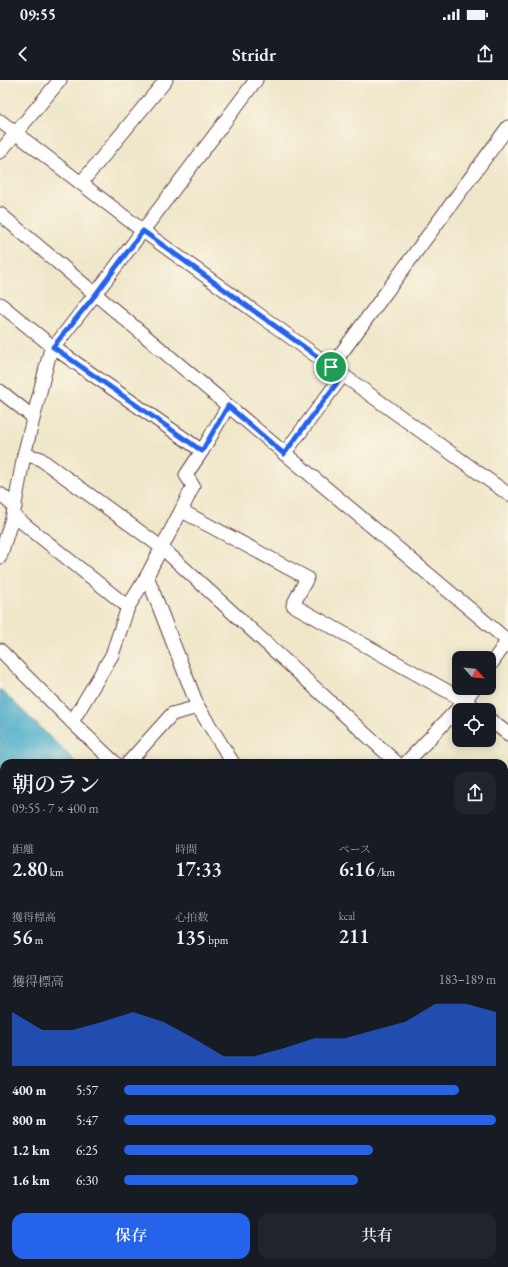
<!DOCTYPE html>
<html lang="ja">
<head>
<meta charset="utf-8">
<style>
  body { margin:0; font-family:"EB Garamond","Noto Serif JP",serif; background:#20242c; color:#f1f3f6; height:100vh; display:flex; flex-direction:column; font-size:15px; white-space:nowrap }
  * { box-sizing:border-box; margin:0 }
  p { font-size:13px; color:#9ea1a6 }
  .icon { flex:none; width:22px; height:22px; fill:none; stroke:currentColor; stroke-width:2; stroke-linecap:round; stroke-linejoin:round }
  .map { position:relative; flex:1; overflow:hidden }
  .drawer { position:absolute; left:0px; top:679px; width:508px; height:508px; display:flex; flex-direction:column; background:#171b24; border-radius:12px 12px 0 0; box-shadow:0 2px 10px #0003 }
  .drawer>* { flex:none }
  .needle { width:26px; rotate:117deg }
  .tools { position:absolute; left:452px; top:571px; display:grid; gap:8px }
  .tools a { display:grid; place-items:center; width:44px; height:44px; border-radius:8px; background:#171b24; box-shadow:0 2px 10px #0003; font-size:20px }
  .pin { position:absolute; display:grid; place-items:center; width:34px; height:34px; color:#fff; margin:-17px; border:2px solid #fff; border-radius:50%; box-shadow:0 1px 4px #0007 }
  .round { display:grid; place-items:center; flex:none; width:42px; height:42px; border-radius:12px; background:#20242c }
  .overview { display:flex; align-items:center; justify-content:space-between; height:68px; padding:0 12px }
  h1 { font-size:22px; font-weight:600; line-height:30px }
  .figures { display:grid; grid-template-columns:repeat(3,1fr); gap:6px; height:68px; padding:4px 12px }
  .figures div { display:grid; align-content:center }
  .figures b { font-size:20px; font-weight:600 }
  .figures small { font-size:11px; font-weight:400 }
  .figures p { font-size:11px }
  .chart { height:112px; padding:8px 12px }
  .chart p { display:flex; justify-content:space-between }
  .chart svg { width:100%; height:72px; margin-top:4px; fill:#2563eb; opacity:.7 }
  .button { display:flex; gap:8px; margin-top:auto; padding:8px 12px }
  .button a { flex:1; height:46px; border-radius:12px; background:#2563eb; color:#fff; font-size:16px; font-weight:600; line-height:46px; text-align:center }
  .button a+a { background:#20242c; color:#f1f3f6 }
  ul { padding:0 12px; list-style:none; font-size:13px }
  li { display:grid; grid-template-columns:64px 48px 1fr; align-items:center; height:30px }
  li i { height:10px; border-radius:5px; background:#2563eb }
  .status { display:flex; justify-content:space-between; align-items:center; height:28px; padding:0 20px; background:#171b24; direction:ltr }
  .status svg { height:11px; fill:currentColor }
  header { display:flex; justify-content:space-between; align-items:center; height:52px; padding:0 12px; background:#171b24; font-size:18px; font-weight:600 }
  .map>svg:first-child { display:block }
  .water { fill:#4cadcb; stroke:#4b667b }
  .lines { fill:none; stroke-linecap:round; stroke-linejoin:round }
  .minor-casing { stroke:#633d43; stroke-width:15 }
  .major-casing { stroke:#633d43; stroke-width:18 }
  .highway-casing { stroke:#633d43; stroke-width:21 }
  .path { stroke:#633d43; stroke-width:2.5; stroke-dasharray:1 3; stroke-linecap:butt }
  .minor { stroke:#fff; stroke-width:13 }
  .major { stroke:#e9c769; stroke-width:16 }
  .highway { stroke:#e9c769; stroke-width:19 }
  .route-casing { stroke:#fff; stroke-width:8 }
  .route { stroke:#2563eb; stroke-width:5 }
</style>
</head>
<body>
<div class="status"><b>09:55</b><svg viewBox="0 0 49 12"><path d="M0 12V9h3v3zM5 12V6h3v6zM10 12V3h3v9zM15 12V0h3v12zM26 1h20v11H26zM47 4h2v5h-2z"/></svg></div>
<header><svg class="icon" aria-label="back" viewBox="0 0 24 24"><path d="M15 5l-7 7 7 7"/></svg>Stridr<svg class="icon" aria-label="share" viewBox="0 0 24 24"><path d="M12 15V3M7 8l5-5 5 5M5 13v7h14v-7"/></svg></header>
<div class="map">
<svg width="508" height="1187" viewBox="0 0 508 1187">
  <rect width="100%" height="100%" fill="#fcf5e5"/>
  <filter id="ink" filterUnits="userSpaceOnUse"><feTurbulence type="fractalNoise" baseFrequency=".025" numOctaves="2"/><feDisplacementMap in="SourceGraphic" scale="8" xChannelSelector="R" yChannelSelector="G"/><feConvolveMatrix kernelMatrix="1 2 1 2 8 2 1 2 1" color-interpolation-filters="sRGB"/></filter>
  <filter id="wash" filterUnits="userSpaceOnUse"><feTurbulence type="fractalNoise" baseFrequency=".012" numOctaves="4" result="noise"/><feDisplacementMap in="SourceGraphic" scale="16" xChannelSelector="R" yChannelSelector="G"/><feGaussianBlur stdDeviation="0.9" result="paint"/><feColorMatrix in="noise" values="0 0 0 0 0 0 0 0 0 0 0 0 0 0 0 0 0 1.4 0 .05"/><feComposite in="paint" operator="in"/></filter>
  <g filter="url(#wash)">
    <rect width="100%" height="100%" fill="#eee7c9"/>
    <!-- water -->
    <g class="water">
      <polygon points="0,609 77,683 4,683 4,763 0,760"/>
      <polygon points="504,1022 508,1025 508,1075 504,1072"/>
    </g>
  </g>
  <g filter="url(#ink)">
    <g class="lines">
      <!-- minor casing -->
      <g class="minor-casing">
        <g id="minor">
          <polyline points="0,41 143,151 508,414"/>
          <polyline points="0,72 60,0"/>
          <polyline points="81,103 166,0"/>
          <polyline points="0,134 508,561"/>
          <polyline points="0,224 53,267 202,371"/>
          <polyline points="331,287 508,47"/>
          <polyline points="0,311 33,337"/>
          <path d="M 228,326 L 202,371 L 186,395 L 193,406 C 179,437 162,466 147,496 L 198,627 L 233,683"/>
          <polyline points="284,374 343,295"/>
          <polyline points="24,375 39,378 161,467 397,683"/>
          <polyline points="0,414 15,427"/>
          <polyline points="182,431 307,498 293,525 465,621 477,630"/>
          <polyline points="13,435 128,527"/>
          <polyline points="0,477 13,435 24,375 50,272 96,213 256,0"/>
          <polyline points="0,570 72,642 115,683"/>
          <polyline points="489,587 508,560"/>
          <polyline points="489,639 508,654"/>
          <polyline points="72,642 112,575 128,527 147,496"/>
          <polyline points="128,683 172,634 198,627"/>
          <polyline points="406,683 465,621 474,608"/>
          <polyline points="0,795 4,798"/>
          <polyline points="0,831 4,834"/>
          <polyline points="0,900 4,897"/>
          <polyline points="504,964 508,967"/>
          <polyline points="0,966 4,969"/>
          <polyline points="0,992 4,988"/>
          <polyline points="0,1040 4,1044"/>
          <polyline points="0,1151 4,1149"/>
        </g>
      </g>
      <!-- major casing -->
      <g class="major-casing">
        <polyline id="major" points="504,1080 508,1082"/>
      </g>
      <!-- highway casing -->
      <g class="highway-casing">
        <g id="highway">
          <polyline points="504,794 508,789"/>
          <polyline points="150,1187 154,1183"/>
        </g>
      </g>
      <!-- path -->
      <polyline class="path" points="393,1183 397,1187"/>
      <!-- minor -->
      <use href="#minor" class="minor"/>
      <!-- major -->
      <use href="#major" class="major"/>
      <!-- highway -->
      <use href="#highway" class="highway"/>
    </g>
  </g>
  <g class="lines" filter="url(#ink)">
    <!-- route casing -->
    <g class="route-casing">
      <polygon id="route" points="143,151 343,295 284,374 228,326 202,371 53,267 96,214"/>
    </g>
    <!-- route -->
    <use href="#route" class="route"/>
  </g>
</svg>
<div class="tools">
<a><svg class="needle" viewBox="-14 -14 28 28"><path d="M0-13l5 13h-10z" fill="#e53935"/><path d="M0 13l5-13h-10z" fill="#9ea1a6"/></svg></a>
<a><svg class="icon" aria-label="locate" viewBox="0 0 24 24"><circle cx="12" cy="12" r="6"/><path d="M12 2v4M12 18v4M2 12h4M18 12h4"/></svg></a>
</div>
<div class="pin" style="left:331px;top:287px;background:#1e9e55"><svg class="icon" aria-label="arrive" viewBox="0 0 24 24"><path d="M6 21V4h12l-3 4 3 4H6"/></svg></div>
<section class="drawer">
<div class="overview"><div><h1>朝のラン</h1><p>09:55 · 7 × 400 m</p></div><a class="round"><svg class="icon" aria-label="share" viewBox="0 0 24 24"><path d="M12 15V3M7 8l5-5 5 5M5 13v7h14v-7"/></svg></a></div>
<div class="figures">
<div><p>距離</p><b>2.80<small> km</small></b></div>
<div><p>時間</p><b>17:33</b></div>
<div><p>ペース</p><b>6:16<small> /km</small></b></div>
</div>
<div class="figures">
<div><p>獲得標高</p><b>56<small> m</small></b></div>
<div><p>心拍数</p><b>135<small> bpm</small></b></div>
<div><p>kcal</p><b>211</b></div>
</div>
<div class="chart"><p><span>獲得標高</span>183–189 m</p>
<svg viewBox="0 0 160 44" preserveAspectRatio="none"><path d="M0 44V11L10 22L20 22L30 17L40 11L50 17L60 27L70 38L80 38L90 33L100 27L110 27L120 22L130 17L140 6L150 6L160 11V44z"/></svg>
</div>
<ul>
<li><b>400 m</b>5:57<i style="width:90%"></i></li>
<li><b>800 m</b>5:47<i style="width:100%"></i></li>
<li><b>1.2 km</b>6:25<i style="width:67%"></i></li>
<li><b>1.6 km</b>6:30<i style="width:63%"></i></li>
</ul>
<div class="button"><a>保存</a><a>共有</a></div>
</section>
</div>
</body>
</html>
